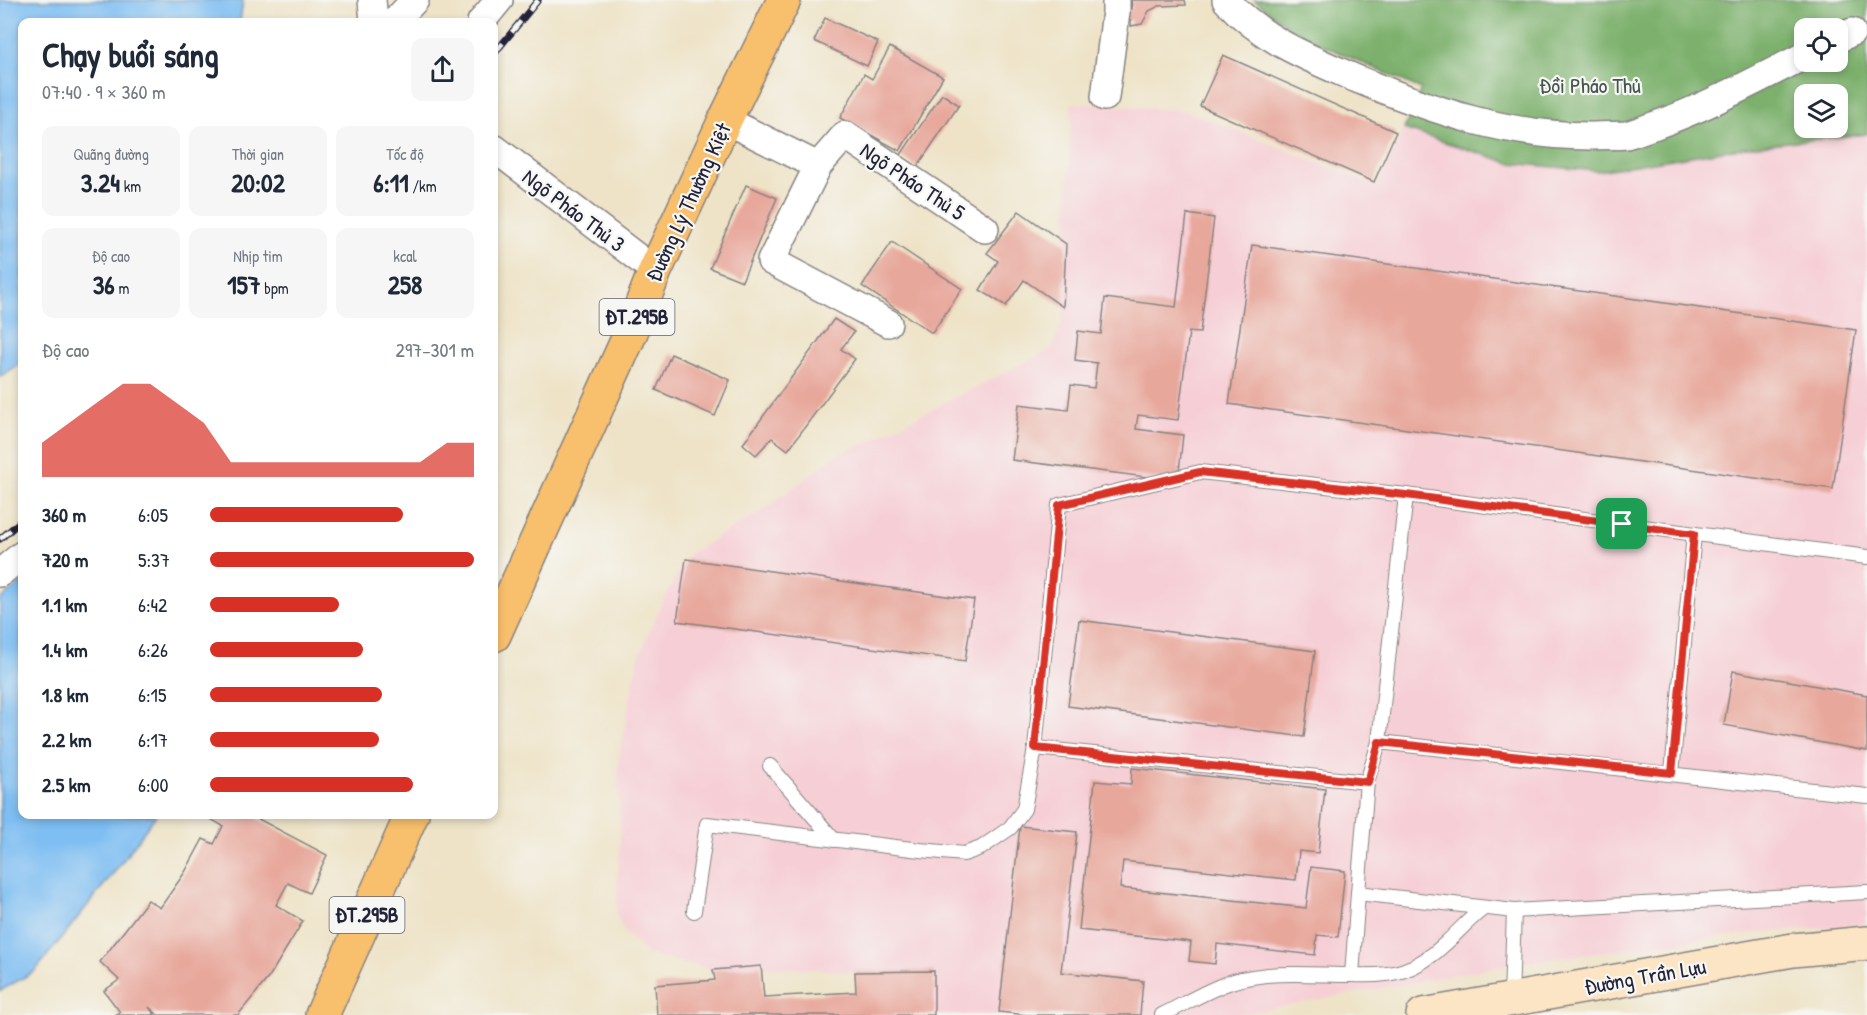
<!DOCTYPE html>
<html lang="vi">
<head>
<meta charset="utf-8">
<style>
  body { margin:0; font-family:"Patrick Hand",sans-serif; background:#f6f6f7; color:#1f2937; height:100vh; display:flex; flex-direction:column; font-size:22px; white-space:nowrap }
  * { box-sizing:border-box; margin:0 }
  p { font-size:20px; color:#747a83 }
  .icon { flex:none; width:33px; height:33px; fill:none; stroke:currentColor; stroke-width:2; stroke-linecap:round; stroke-linejoin:round }
  .map { position:relative; flex:1; overflow:hidden }
  .side { position:absolute; left:18px; top:18px; width:480px; height:801px; display:flex; flex-direction:column; background:#fff; border-radius:12px; box-shadow:0 3px 9px #0003 }
  .side>* { flex:none }
  .controls { position:absolute; left:1794px; top:18px; display:grid; gap:12px }
  .controls a { display:grid; place-items:center; width:54px; height:54px; border-radius:12px; background:#fff; box-shadow:0 3px 9px #0003; font-size:30px }
  .pin { position:absolute; display:grid; place-items:center; width:51px; height:51px; color:#fff; margin:-26px; border-radius:12px; box-shadow:0 3px 9px #0006 }
  .round { display:grid; place-items:center; flex:none; width:63px; height:63px; border-radius:12px; background:#f6f6f7 }
  .summary { display:flex; align-items:center; justify-content:space-between; height:102px; padding:0 24px }
  h1 { font-size:33px; font-weight:700; line-height:45px }
  .figures { display:grid; grid-template-columns:repeat(3,1fr); gap:9px; height:102px; padding:6px 24px }
  .figures div { display:grid; align-content:center; border-radius:12px; background:#f6f6f7; text-align:center }
  .figures b { font-size:26px; font-weight:700 }
  .figures small { font-size:16px; font-weight:400 }
  .figures p { font-size:16px }
  .chart { height:168px; padding:12px 24px }
  .chart p { display:flex; justify-content:space-between }
  .chart svg { width:100%; height:108px; margin-top:6px; fill:#d93025; opacity:.7 }
  ul { padding:0 24px; list-style:none; font-size:20px }
  li { display:grid; grid-template-columns:96px 72px 1fr; align-items:center; height:45px }
  li i { height:15px; border-radius:8px; background:#d93025 }
  .map>svg:first-child { display:block }
  .built { fill:#f6cfd6 }
  .forest { fill:#7cb06c; stroke:#4f6954; stroke-width:1.5; fill-rule:evenodd }
  .water { fill:#7ebef2; stroke:#507096; stroke-width:1.5 }
  .building { fill:#e8a79b }
  .lines { fill:none; stroke-linecap:round; stroke-linejoin:round }
  .lane-casing { stroke:#888281; stroke-width:16 }
  .street-casing { stroke:#888281; stroke-width:30 }
  .secondary-casing { stroke:#888281; stroke-width:36 }
  .primary-casing { stroke:#888281; stroke-width:36 }
  .lane { stroke:#fff; stroke-width:14 }
  .street { stroke:#fff; stroke-width:27 }
  .secondary { stroke:#fce5c4; stroke-width:33 }
  .primary { stroke:#f8bf6c; stroke-width:33 }
  .rail-casing { stroke:#22223b; stroke-width:7 }
  .rail { stroke:#f6f6f2; stroke-width:4.5; stroke-dasharray:14; stroke-linecap:butt }
  .route-casing { stroke:#fff; stroke-width:12 }
  .route { stroke:#d93025; stroke-width:8 }
  .labels { text-anchor:middle; stroke-width:4.5; stroke-linejoin:round; paint-order:stroke }
  .shield { fill:#f6f6f2; stroke:#626272; stroke-width:1.5 }
  .shield-label { font-size:21px; font-weight:bold; fill:#22223b }
  .park-label { font-size:22px; fill:#46554f; stroke:#f6f6f2 }
  .street-label { font-size:22px; fill:#22223b; stroke:#f6f6f2 }
</style>
</head>
<body>
<div class="map">
<svg width="1867" height="1015" viewBox="0 0 1867 1015">
  <rect width="100%" height="100%" fill="#f6f6f2"/>
  <filter id="ink" filterUnits="userSpaceOnUse"><feTurbulence type="fractalNoise" baseFrequency=".0167" numOctaves="2"/><feDisplacementMap in="SourceGraphic" scale="12" xChannelSelector="R" yChannelSelector="G"/><feConvolveMatrix kernelMatrix="1 2 1 2 8 2 1 2 1" color-interpolation-filters="sRGB"/></filter>
  <filter id="wash" filterUnits="userSpaceOnUse"><feTurbulence type="fractalNoise" baseFrequency=".008" numOctaves="4" result="noise"/><feDisplacementMap in="SourceGraphic" scale="24" xChannelSelector="R" yChannelSelector="G"/><feGaussianBlur stdDeviation="1.35" result="paint"/><feColorMatrix in="noise" values="0 0 0 0 0 0 0 0 0 0 0 0 0 0 0 0 0 1.4 0 .05"/><feComposite in="paint" operator="in"/></filter>
  <g filter="url(#wash)">
    <rect width="100%" height="100%" fill="#eee3c7"/>
    <!-- built -->
    <polygon class="built" points="1072,103 1184,110 1377,186 1404,129 1510,163 1759,145 1867,134 1867,924 1723,936 1512,964 1237,1015 934,1015 933,971 855,972 761,966 713,970 647,954 624,931 616,914 620,838 618,761 638,658 662,602 689,554 762,511 837,455 867,442 1052,349 1063,318"/>
    <!-- forest -->
    <path class="forest" d="M 1254,0 L 1867,0 L 1867,134 L 1759,145 L 1598,171 L 1510,163 L 1404,129 L 1421,89 L 1298,34 ZM 1804,28 L 1838,28 L 1838,62 L 1804,62 ZM 1804,94 L 1838,94 L 1838,128 L 1804,128 Z"/>
    <!-- water -->
    <g class="water">
      <polygon points="0,0 243,0 240,22 22,22 22,362 0,377"/>
      <polygon points="22,582 22,814 156,815 116,870 35,971 0,991 0,600"/>
    </g>
    <g id="blocks">
      <!-- building -->
      <g class="building">
        <polygon points="1131,0 1185,0 1186,5 1159,6 1149,11 1142,24 1131,26 1131,20 1123,20 1122,9 1132,9"/>
        <polygon points="825,18 878,42 867,66 814,41"/>
        <polygon points="890,47 943,77 900,151 840,118 864,74 872,79"/>
        <polygon points="1223,55 1396,132 1374,182 1200,106"/>
        <polygon points="942,94 959,105 917,167 900,156"/>
        <polygon points="746,185 777,198 742,281 710,268"/>
        <polygon points="1019,211 1066,244 1063,307 1024,280 1006,306 980,290 998,261 987,253"/>
        <polygon points="1187,214 1214,218 1200,333 1189,332 1178,420 1138,415 1136,429 1183,435 1178,481 1012,460 1019,404 1068,410 1071,385 1094,388 1097,363 1075,360 1078,331 1101,334 1105,298 1176,307"/>
        <polygon points="892,242 962,289 932,333 862,286"/>
        <polygon points="1252,245 1856,330 1833,489 1229,404"/>
        <polygon points="834,319 854,332 841,349 855,359 788,450 772,438 756,455 743,444"/>
        <polygon points="671,354 730,380 715,416 656,390"/>
        <polygon points="686,559 974,600 965,661 677,621"/>
        <polygon points="1079,620 1315,651 1304,737 1068,706"/>
        <polygon points="1733,671 1867,695 1867,751 1724,725"/>
        <polygon points="1132,768 1325,789 1318,853 1299,851 1296,880 1123,861 1120,888 1306,908 1311,867 1345,871 1338,937 1317,935 1315,955 1217,944 1215,964 1189,961 1191,942 1079,930 1095,781 1131,784"/>
        <polygon points="202,814 249,814 327,855 309,893 288,883 276,905 303,921 269,977 238,1015 158,1015 149,1007 155,1015 115,1015 120,1012 104,991 119,980 100,962 148,900 160,908 185,872 203,839 214,844 223,826"/>
        <polygon points="1020,826 1077,832 1061,972 1143,981 1140,1015 1027,1015 999,1012"/>
        <polygon points="761,966 764,997 856,992 855,972 934,971 934,1015 657,1015 655,985 715,980 713,970"/>
      </g>
    </g>
  </g>
  <g filter="url(#ink)">
    <use href="#blocks" fill-opacity="0" stroke="#888281" stroke-width="1.5"/>
    <g class="lines">
      <!-- lane casing -->
      <g class="lane-casing">
        <g id="lane">
          <polyline points="1379,742 1406,495"/>
          <polyline points="1035,748 1367,782 1379,742 1867,796"/>
          <polyline points="770,766 834,840"/>
          <polyline points="1672,773 1694,534"/>
          <polyline points="1367,782 1358,893 1514,911 1867,892"/>
          <polyline points="694,911 707,824 920,850 964,854 981,848 1010,828 1024,809 1035,748 1059,505 1200,472 1406,495 1867,557"/>
          <path d="M 1352,975 C 1392,977 1416,972 1446,943 C 1459,931 1470,918 1484,908"/>
          <polyline points="1511,999 1514,911"/>
          <path d="M 1162,1015 C 1187,1003 1208,989 1234,981 C 1271,970 1314,975 1352,975 L 1358,893"/>
        </g>
      </g>
      <!-- street casing -->
      <g class="street-casing">
        <g id="street">
          <polyline points="372,0 374,22"/>
          <path d="M 1226,0 C 1262,40 1309,58 1357,79 C 1434,111 1510,137 1594,136 C 1604,135 1616,136 1626,135 C 1636,133 1646,128 1656,125 C 1707,107 1756,80 1804,56"/>
          <polyline points="394,22 415,0"/>
          <polyline points="481,22 499,0"/>
          <polyline points="1838,39 1852,32"/>
          <polyline points="1105,97 1116,12 1116,0"/>
          <polyline points="725,120 818,166 845,135 985,229"/>
          <polyline points="494,148 655,271"/>
          <polyline points="818,166 771,261 888,323"/>
          <polyline points="0,573 22,555"/>
        </g>
      </g>
      <!-- secondary casing -->
      <g class="secondary-casing">
        <polyline id="secondary" points="1423,1015 1793,950 1867,943"/>
      </g>
      <!-- primary casing -->
      <g class="primary-casing">
        <g id="primary">
          <polyline points="494,635 631,332 655,271 725,120 784,0"/>
          <polyline points="322,1015 412,814"/>
        </g>
      </g>
      <!-- lane -->
      <use href="#lane" class="lane"/>
      <!-- street -->
      <use href="#street" class="street"/>
      <!-- secondary -->
      <use href="#secondary" class="secondary"/>
      <!-- primary -->
      <use href="#primary" class="primary"/>
      <!-- rail casing -->
      <g class="rail-casing">
        <g id="rail">
          <polyline points="494,54 538,0"/>
          <polyline points="0,539 22,520"/>
        </g>
      </g>
      <!-- rail -->
      <use href="#rail" class="rail"/>
    </g>
  </g>
  <g class="lines" filter="url(#ink)">
    <!-- route casing -->
    <g class="route-casing">
      <polygon id="route" points="1200,472 1406,495 1694,534 1672,773 1379,742 1368,782 1035,748 1059,505"/>
    </g>
    <!-- route -->
    <use href="#route" class="route"/>
  </g>
  <g class="labels">
    <!-- shield labels -->
    <g class="shield">
      <rect x="599.5" y="299" width="75" height="36" rx="4.5"/>
      <rect x="329.5" y="897" width="75" height="36" rx="4.5"/>
    </g>
    <g class="shield-label">
      <text x="637" y="324">ĐT.295B</text>
      <text x="367" y="922">ĐT.295B</text>
    </g>
    <!-- park labels -->
    <g class="park-label">
      <text x="1590" y="93">Đồi Pháo Thủ</text>
    </g>
    <!-- street labels -->
    <g class="street-label">
      <text transform="translate(913 181) rotate(34)" y="8">Ngõ Pháo Thủ 5</text>
      <text transform="translate(688 202) rotate(-65)" y="8">Đường Lý Thường Kiệt</text>
      <text transform="translate(574 210) rotate(37)" y="8">Ngõ Pháo Thủ 3</text>
      <text transform="translate(1645 976) rotate(-10)" y="8">Đường Trần Lựu</text>
    </g>
  </g>
</svg>
<div class="controls">
<a><svg class="icon" aria-label="locate" viewBox="0 0 24 24"><circle cx="12" cy="12" r="6"/><path d="M12 2v4M12 18v4M2 12h4M18 12h4"/></svg></a>
<a><svg class="icon" aria-label="layers" viewBox="0 0 24 24"><path d="M12 4l9 5-9 5-9-5zM3 14l9 5 9-5"/></svg></a>
</div>
<div class="pin" style="left:1622px;top:524px;background:#1e9e55"><svg class="icon" aria-label="arrive" viewBox="0 0 24 24"><path d="M6 21V4h12l-3 4 3 4H6"/></svg></div>
<section class="side">
<div class="summary"><div><h1>Chạy buổi sáng</h1><p>07:40 · 9 × 360 m</p></div><a class="round"><svg class="icon" aria-label="share" viewBox="0 0 24 24"><path d="M12 15V3M7 8l5-5 5 5M5 13v7h14v-7"/></svg></a></div>
<div class="figures">
<div><p>Quãng đường</p><b>3.24<small> km</small></b></div>
<div><p>Thời gian</p><b>20:02</b></div>
<div><p>Tốc độ</p><b>6:11<small> /km</small></b></div>
</div>
<div class="figures">
<div><p>Độ cao</p><b>36<small> m</small></b></div>
<div><p>Nhịp tim</p><b>157<small> bpm</small></b></div>
<div><p>kcal</p><b>258</b></div>
</div>
<div class="chart"><p><span>Độ cao</span>297–301 m</p>
<svg viewBox="0 0 160 44" preserveAspectRatio="none"><path d="M0 44V30L10 22L20 14L30 6L40 6L50 14L60 22L70 38L80 38L90 38L100 38L110 38L120 38L130 38L140 38L150 30L160 30V44z"/></svg>
</div>
<ul>
<li><b>360 m</b>6:05<i style="width:73%"></i></li>
<li><b>720 m</b>5:37<i style="width:100%"></i></li>
<li><b>1.1 km</b>6:42<i style="width:49%"></i></li>
<li><b>1.4 km</b>6:26<i style="width:58%"></i></li>
<li><b>1.8 km</b>6:15<i style="width:65%"></i></li>
<li><b>2.2 km</b>6:17<i style="width:64%"></i></li>
<li><b>2.5 km</b>6:00<i style="width:77%"></i></li>
</ul>
</section>
</div>
</body>
</html>
